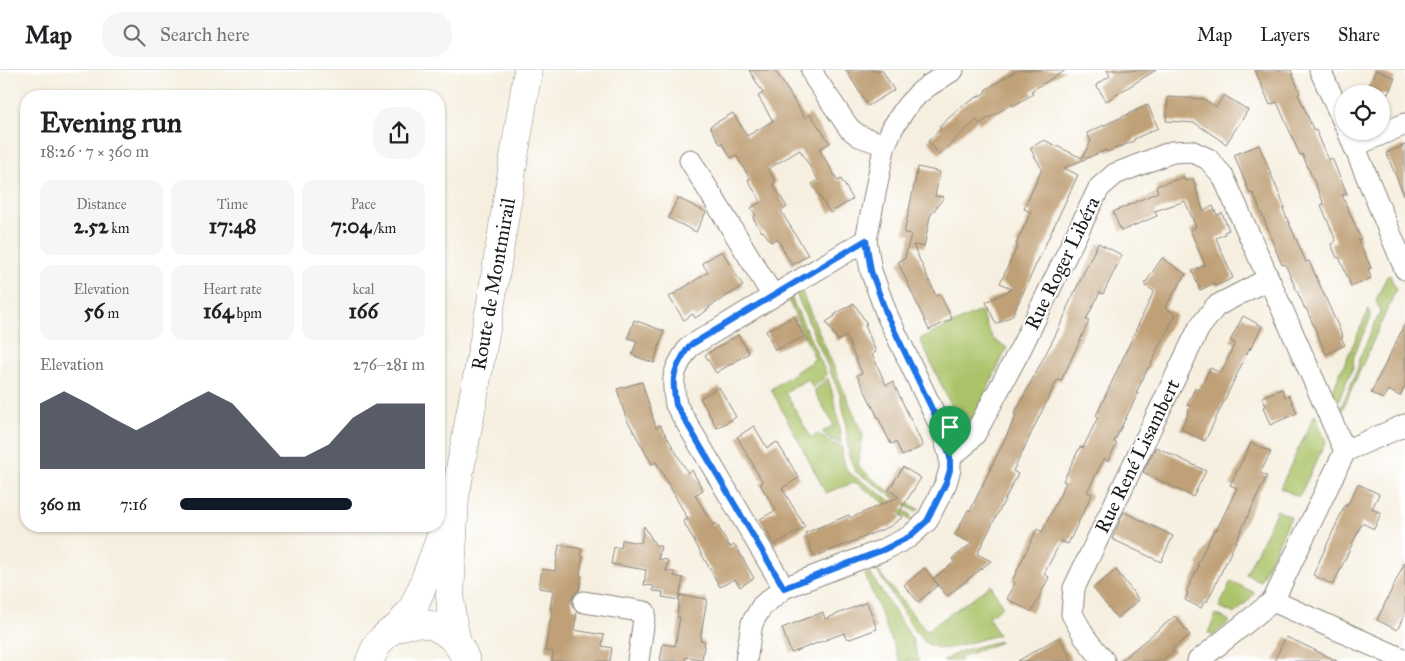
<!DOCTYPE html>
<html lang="en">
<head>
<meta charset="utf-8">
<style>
  body { margin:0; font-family:"IM FELL Great Primer",serif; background:#f6f6f6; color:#202124; height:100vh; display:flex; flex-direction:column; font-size:19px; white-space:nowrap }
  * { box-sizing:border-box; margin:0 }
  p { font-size:16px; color:#757577 }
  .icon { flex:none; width:28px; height:28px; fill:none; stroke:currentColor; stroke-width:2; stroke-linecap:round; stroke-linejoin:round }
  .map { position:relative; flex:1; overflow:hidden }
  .side { position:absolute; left:20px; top:20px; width:425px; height:442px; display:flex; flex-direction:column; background:#fff; border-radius:20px; box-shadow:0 1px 4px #0004 }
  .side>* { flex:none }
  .tools { position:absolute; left:1335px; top:15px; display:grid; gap:10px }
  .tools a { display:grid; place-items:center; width:55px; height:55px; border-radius:50%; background:#fff; box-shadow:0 1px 4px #0004; font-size:25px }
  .pin { position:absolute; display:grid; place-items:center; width:42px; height:42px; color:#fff; margin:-51px -21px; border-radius:50% 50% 50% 0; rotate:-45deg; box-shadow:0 0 5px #0007 }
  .pin .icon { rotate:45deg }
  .round { display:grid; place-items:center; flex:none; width:52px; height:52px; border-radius:20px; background:#f6f6f6 }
  .overview { display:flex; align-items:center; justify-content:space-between; height:85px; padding:0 20px }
  h1 { font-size:28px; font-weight:800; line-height:38px }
  .stats { display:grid; grid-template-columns:repeat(3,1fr); gap:8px; height:85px; padding:5px 20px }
  .stats div { display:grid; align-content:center; border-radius:12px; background:#f6f6f6; text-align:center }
  .stats b { font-size:21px; font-weight:800 }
  .stats small { font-size:14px; font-weight:400 }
  .stats p { font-size:14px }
  .chart { height:140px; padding:10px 20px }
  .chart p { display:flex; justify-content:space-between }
  .chart svg { width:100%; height:90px; margin-top:5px; fill:#111827; opacity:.7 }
  ul { padding:0 20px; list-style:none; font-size:16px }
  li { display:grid; grid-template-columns:80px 60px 1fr; align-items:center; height:38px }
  li i { height:12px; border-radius:6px; background:#111827 }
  header { display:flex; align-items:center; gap:30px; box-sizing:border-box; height:70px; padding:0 25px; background:#fff; border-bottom:1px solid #e0e0e0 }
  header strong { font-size:24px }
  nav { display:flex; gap:28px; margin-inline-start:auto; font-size:18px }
  .search { width:350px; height:45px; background:#f6f6f6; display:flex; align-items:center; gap:12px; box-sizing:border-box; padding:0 18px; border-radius:20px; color:#757577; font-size:19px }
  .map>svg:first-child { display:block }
  .green { fill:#aac267; stroke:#636f42 }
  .building { fill:#bfa077 }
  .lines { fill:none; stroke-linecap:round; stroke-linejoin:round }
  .minor-casing { stroke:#89867e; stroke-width:23 }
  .major-casing { stroke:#89867e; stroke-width:29 }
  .minor { stroke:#fff; stroke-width:21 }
  .major { stroke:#fff; stroke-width:28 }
  .route-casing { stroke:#fff; stroke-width:10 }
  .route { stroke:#1a73e8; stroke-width:6 }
  .labels { text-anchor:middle; stroke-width:4; stroke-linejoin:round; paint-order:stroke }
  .street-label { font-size:20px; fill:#1c1c1c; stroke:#fff }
</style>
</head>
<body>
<header>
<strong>Map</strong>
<div class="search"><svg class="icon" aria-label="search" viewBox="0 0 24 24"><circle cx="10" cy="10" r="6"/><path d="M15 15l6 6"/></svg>Search here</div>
<nav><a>Map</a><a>Layers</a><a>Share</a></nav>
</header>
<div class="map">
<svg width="1405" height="591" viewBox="0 0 1405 591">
  <rect width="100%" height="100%" fill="#fff"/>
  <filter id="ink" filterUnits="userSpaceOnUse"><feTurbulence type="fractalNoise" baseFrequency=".02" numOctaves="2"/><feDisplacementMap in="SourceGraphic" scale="10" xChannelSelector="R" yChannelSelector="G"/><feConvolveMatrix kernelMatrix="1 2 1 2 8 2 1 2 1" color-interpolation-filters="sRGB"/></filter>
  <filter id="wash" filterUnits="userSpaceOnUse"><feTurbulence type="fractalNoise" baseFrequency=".0096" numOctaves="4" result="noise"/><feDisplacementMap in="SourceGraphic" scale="20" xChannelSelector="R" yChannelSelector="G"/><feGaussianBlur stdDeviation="1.12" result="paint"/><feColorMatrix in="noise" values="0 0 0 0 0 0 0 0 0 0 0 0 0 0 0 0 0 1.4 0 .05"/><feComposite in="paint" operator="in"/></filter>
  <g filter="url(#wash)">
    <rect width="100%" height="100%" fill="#f6efdf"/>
    <!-- green -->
    <g class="green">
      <polygon points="1390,205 1396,220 1340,345 1339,342 1358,298 1359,289 1380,242 1376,230 1387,206"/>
      <path d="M 800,218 L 863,365 L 858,395 C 875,413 895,425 916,438 L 920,439 L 914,441 L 855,401 L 849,386 L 845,347 L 840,324 L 795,221 Z"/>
      <path d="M 790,225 L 827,305 L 813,318 L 808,309 L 785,322 L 811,368 L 818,364 L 831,373 L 842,376 C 842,386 843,394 849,403 L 910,444 L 911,451 L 855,412 L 826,423 L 771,319 L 815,289 L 787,227 Z"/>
      <polygon points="1369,239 1371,247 1354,284 1353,297 1336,336 1331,324"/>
      <path d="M 980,241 L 993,269 L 1007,278 L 974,347 C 965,353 958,349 953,340 L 920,269 Z"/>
      <path d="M 828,308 C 835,331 839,350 841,373 L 831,370 L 822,362 L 834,355 L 814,321 Z"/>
      <polygon points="1315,344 1326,371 1299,427 1280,418"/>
      <polygon points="1277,440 1291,447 1260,511 1246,504"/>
      <polygon points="877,501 878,501 926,561 991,515 1003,537 988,546 998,565 954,577 942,579 927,574 916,563"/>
      <polygon points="870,503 912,569 919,591 900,591 865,505"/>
      <polygon points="1231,511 1255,523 1235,544 1219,537"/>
      <polygon points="1216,544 1230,551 1213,566 1208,563"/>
      <path d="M 1000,571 L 1001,572 L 961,587 L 960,591 L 943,591 C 959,579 981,576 1000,571 Z"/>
    </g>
    <g id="blocks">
      <!-- building -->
      <g class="building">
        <polygon points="749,0 775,0 805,48 810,44 830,73 819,79 838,111 841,109 853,129 830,143 812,114 818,110 800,80 768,99 776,112 773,114 787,137 781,141 808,185 792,195 777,169 771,172 763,161 762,162 753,148 756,145 751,138 761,132 748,110 750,109 736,85 731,88 722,73 720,74 710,56 733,43 747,66 773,51 758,26 763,23"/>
        <polygon points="846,0 882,0 894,20 868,36"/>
        <polygon points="1018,0 1066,0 1031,21 1033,24 1013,36 1012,34 979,54 977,50 939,84 928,71 941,59 939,57 962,36 986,22 985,20"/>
        <polygon points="1107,0 1156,0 1106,31 1096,15 1110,6"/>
        <polygon points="1255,0 1291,0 1300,23 1298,24 1314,61 1316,60 1329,90 1332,88 1347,124 1342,125 1361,169 1358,170 1371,198 1368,199 1371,208 1351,216 1339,187 1337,188 1331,174 1336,171 1321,135 1324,134 1302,84 1300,85 1277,32 1270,35"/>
        <polygon points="1376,0 1395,8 1388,24 1365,24"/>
        <polygon points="1224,25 1248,40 1226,74 1195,53 1166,51 1168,27 1204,29 1216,37"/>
        <polygon points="1148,35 1158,58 1134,69 1134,71 1107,82 1106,80 1064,98 1078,105 1012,246 996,254 986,232 1012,219 1000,213 1018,175 1016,174 1031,142 1024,139 1042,99 1030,78 1044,70 1082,88 1091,71 1087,63"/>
        <polygon points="1259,75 1285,138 1283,139 1306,192 1309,191 1343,267 1341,268 1345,275 1326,284 1306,238 1305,239 1285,194 1282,195 1270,166 1271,166 1253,123 1250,124 1234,85"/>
        <polygon points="1405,75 1405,127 1386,83"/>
        <polygon points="918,97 940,102 935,126 944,127 930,146 924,177 913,175 936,226 940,224 952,249 929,260 898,192 905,188 911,164 904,163"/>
        <polygon points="1184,107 1185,111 1193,109 1203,141 1213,136 1217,145 1222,143 1229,160 1224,162 1225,164 1216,168 1233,208 1216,216 1214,213 1200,220 1192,201 1205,195 1190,160 1196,157 1185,131 1155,141 1157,146 1121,161 1113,142 1158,122 1156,116"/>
        <polygon points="678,128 706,142 696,162 668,148"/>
        <polygon points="1098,173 1122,185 1103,224 1100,222 1086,250 1089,251 1061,311 1057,310 1013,401 1018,404 977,484 991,491 947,526 933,509 954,492 952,489 972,473 955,465 968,440 970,441 1016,346 1014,345 1032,310 1054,268 1067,241 1066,240"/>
        <polygon points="722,181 743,216 709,237 709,239 695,248 693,244 684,250 669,227 708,202 702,193"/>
        <polygon points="1162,188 1186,204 1165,237 1176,245 1156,281 1157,282 1149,298 1148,298 1136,323 1138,323 1114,372 1117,374 1112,383 1108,391 1104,389 1087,422 1092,424 1068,474 1061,471 1044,504 1049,507 1032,542 1007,529 1015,513 1012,511 1037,459 1042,462 1066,412 1063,411 1080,377 1083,378 1098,347 1096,346 1154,221 1144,215"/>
        <polygon points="854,233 867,254 865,255 876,282 872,284 886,315 893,312 923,376 902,386 896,372 891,374 857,305 862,303 846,266 838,271 826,252 835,246 834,245"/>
        <polygon points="794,246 804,267 775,280 766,261"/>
        <polygon points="1243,246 1262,256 1250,280 1250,277 1205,371 1181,359 1188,345 1187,344 1190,336 1187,335 1195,318 1198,320 1202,313 1203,313 1210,298 1221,303 1235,273 1230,271"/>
        <polygon points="634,250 664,261 654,293 632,285 637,271 628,268"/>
        <polygon points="1405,254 1405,316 1400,326 1388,320 1383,329 1371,323"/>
        <polygon points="738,265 749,283 716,303 705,285"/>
        <polygon points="642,312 656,358 660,355 688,403 692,400 703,420 695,425 713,455 716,453 730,477 735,475 754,508 740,517 735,509 720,517 683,451 688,449 656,392 652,394 626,348 617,319"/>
        <polygon points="719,317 736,347 717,358 700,328"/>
        <polygon points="1282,319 1285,327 1289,325 1297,343 1270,355 1263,337 1266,336 1262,327"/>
        <polygon points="754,356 767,378 777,372 799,408 782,418 805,457 774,475 760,449 776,440 760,414 763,412 753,396 754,396 737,367"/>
        <polygon points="1251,373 1271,382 1260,403 1267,406 1207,532 1205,531 1201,538 1185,530 1188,523 1186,522 1199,496 1197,495 1214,460 1216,461 1237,418 1230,415"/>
        <polygon points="1156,377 1206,401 1193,427 1143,402"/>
        <polygon points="903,397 921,408 898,444 903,447 889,457 814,487 805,463 849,445 850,448 899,427 889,420"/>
        <polygon points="1358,414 1379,424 1372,439 1381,443 1374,459 1362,453 1333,515 1313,505 1345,435 1347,436"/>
        <polygon points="1124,442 1173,466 1161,492 1112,469"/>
        <polygon points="644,456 656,476 661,476 658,489 668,490 666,501 675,502 674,506 683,508 679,530 662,527 663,522 653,521 654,516 644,515 646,500 611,494 614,477 621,478 622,470 641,473"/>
        <polygon points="559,475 582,479 581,485 583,486 580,505 582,506 579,520 574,524 572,530 573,537 577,542 574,560 604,565 602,576 612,578 610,591 552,591 553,582 545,581 552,540 550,539 553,520 539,518 542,499 555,501"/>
        <polygon points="1405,492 1405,544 1397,560 1377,550"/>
        <polygon points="925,498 938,515 918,532 904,515"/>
        <polygon points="1116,500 1139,530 1117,548 1093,518"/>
        <polygon points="680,525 707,529 700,570 705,571 702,589 686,587 685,591 660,591 663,574 675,576 680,547 677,547"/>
        <polygon points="867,532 877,559 850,569 845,567 844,563 791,583 782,558 823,542 825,549"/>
        <polygon points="1175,546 1190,565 1172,579 1174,581 1161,591 1120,591"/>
        <polygon points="1059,567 1072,591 1018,591 1043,576"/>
        <polygon points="1286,567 1300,573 1337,591 1274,591"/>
      </g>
    </g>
  </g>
  <g filter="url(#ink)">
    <use href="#blocks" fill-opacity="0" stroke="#89867e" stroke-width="1"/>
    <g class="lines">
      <!-- minor casing -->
      <g class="minor-casing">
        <g id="minor">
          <polyline points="812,0 815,8 849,58 859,66 885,75"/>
          <polyline points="1320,0 1344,53"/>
          <polyline points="1348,61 1405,199"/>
          <polyline points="1354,76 1405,54"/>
          <polyline points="690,90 773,226"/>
          <polyline points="1405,355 1345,381 1273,531 1405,590"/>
          <polyline points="950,387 964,376 975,364 1021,278 1099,118 1115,104 1172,82 1191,81 1208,89 1223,106 1345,381"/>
          <path d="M 784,518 L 676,335 C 671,306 673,301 689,277 L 866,170"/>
          <polyline points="584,532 645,542 638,591"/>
          <polyline points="746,591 752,553 762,536 784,518 883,480 909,467 927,451 946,413 950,399 950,387 942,360 887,245 871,201 866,170 881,93 885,75 893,57 907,36 918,24 928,16 953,0"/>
          <polyline points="1104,591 1086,569 1072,544 1074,518 1199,258 1216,236 1268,209"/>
          <polyline points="1198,591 1273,531"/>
        </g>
      </g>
      <!-- major casing -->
      <g class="major-casing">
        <g id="major">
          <polyline points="398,557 412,539 421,520 445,455"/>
          <polyline points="457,572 452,549 450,526 455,427 491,232 528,0"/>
          <path d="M 370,591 C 373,582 376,575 383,568 C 389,561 398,557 406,555 C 433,548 458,566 466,591"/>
        </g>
      </g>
      <!-- minor -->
      <use href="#minor" class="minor"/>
      <!-- major -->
      <use href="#major" class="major"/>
    </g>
  </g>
  <g class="lines" filter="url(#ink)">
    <!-- route casing -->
    <g class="route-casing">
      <path id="route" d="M 866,170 L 871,201 L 887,245 L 942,360 L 950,387 L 950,400 L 946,413 L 927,451 L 909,467 L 883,480 L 784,518 L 676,335 C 671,306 673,301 689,276 Z"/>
    </g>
    <!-- route -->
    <use href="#route" class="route"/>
  </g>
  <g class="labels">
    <!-- street labels -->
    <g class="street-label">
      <text transform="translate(1062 193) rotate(-64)" y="7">Rue Roger Libéra</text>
      <text transform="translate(493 214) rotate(-80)" y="7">Route de Montmirail</text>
      <text transform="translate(1137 386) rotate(-64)" y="7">Rue René Lisambert</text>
    </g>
  </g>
</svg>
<div class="tools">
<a><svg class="icon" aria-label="locate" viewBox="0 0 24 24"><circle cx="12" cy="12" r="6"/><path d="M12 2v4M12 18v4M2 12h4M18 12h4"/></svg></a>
</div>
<div class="pin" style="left:950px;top:387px;background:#1e9e55"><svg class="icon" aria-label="arrive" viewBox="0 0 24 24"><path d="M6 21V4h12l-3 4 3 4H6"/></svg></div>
<section class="side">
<div class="overview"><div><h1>Evening run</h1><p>18:26 · 7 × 360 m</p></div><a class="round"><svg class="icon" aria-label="share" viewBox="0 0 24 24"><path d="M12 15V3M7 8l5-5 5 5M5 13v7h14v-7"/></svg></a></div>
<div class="stats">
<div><p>Distance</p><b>2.52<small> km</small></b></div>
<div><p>Time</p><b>17:48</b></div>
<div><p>Pace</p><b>7:04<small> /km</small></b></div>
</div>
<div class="stats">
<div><p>Elevation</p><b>56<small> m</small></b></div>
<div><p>Heart rate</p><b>164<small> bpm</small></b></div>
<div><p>kcal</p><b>166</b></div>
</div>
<div class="chart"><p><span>Elevation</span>276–281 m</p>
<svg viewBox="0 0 160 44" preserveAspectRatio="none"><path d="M0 44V12L10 6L20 12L30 19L40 25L50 19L60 12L70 6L80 12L90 25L100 38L110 38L120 32L130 19L140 12L150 12L160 12V44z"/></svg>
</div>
<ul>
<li><b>360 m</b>7:16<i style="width:70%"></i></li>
</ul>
</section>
</div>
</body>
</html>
